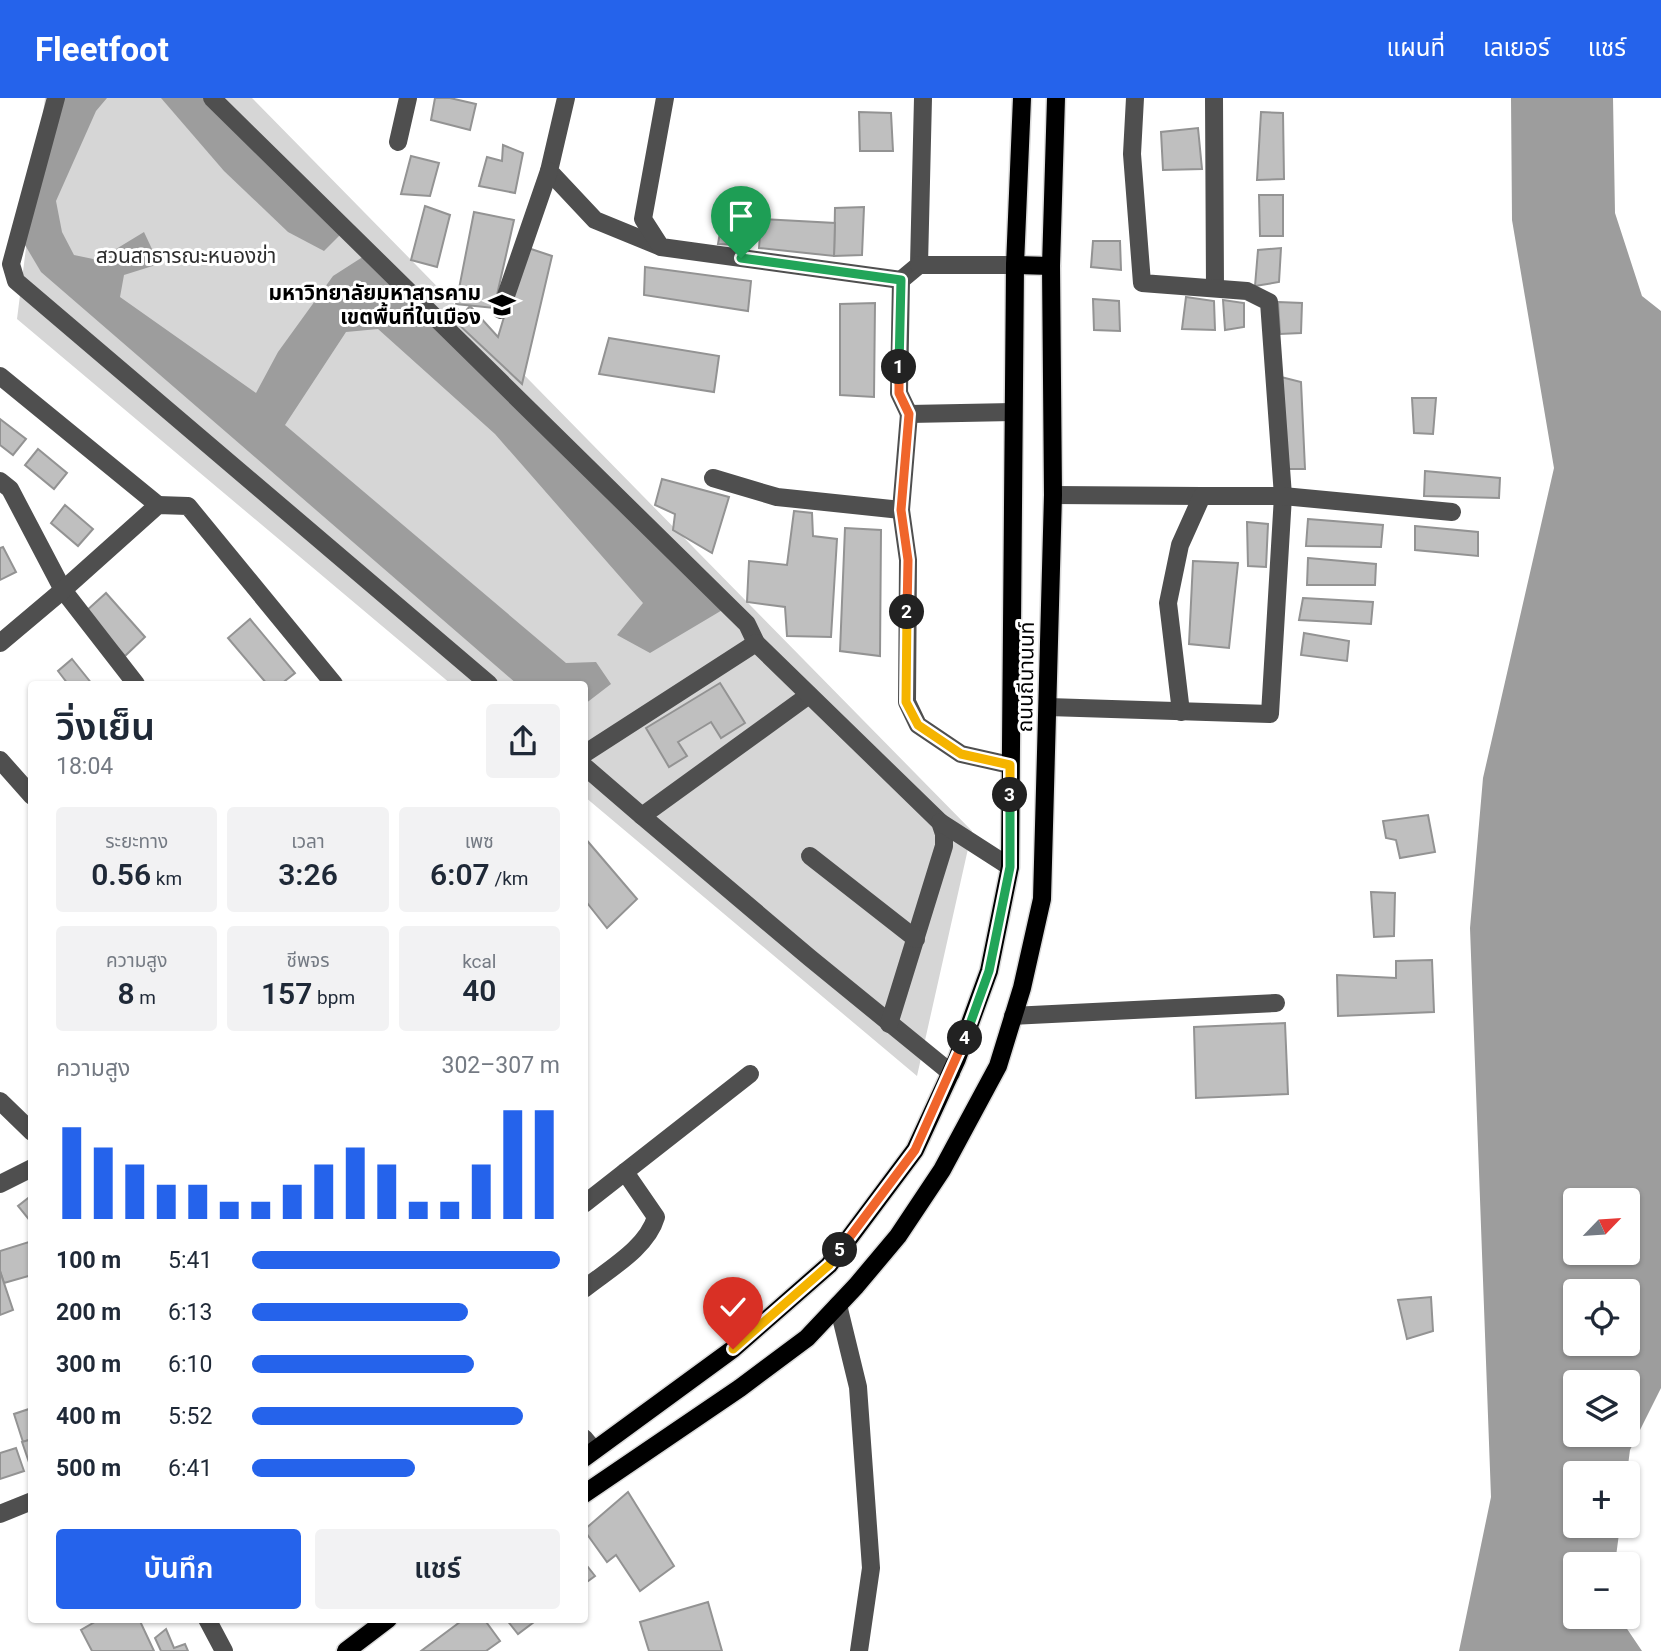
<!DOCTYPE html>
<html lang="th">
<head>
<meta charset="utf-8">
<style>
  body { margin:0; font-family:Roboto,"Noto Sans Thai",sans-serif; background:#f2f2f3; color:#1f2937; height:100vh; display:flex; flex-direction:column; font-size:26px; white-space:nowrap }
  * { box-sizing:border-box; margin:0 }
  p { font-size:23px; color:#747a83 }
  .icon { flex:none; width:38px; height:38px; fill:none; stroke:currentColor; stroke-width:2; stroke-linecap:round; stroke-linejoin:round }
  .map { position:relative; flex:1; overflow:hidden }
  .details { position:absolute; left:28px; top:583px; width:560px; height:942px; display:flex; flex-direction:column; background:#fff; border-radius:7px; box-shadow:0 2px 5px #0004 }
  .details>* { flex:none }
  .needle { width:46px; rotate:65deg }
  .fabs { position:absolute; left:1563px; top:1090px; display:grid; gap:14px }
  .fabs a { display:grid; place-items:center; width:77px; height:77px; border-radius:7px; background:#fff; box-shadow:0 2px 5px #0004; font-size:35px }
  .pin { position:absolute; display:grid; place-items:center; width:60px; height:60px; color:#fff; margin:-72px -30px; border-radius:50% 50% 50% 0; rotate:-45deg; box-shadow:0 0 7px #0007 }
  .pin .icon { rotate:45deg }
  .km { position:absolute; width:35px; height:35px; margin:-18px; border-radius:50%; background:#222; color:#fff; font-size:19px; line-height:35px; text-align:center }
  .round { display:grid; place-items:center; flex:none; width:74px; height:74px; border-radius:7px; background:#f2f2f3 }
  .overview { display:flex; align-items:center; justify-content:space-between; height:119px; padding:0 28px }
  h1 { font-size:38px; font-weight:600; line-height:52px }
  .metrics { display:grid; grid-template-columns:repeat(3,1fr); gap:10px; height:119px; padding:7px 28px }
  .metrics div { display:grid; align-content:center; border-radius:7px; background:#f2f2f3; text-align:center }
  .metrics b { font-size:30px; font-weight:600 }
  .metrics small { font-size:19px; font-weight:400 }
  .metrics p { font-size:19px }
  .chart { height:196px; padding:14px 28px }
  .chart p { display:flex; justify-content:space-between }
  .chart svg { width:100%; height:126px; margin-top:7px; stroke:#2563eb; stroke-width:6 }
  .action { display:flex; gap:14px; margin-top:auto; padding:14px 28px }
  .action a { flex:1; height:80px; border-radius:7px; background:#2563eb; color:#fff; font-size:28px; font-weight:600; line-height:80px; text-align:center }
  .action a+a { background:#f2f2f3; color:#1f2937 }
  ul { padding:0 28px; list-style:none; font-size:23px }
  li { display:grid; grid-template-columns:112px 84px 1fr; align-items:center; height:52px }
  li i { height:18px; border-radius:9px; background:#2563eb }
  header { display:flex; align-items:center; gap:42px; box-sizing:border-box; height:98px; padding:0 35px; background:#2563eb; color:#fff }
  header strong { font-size:33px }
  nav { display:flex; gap:38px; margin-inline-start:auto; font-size:24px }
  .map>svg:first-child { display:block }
  .green { fill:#d6d6d6 }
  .water { fill:#9d9d9d; fill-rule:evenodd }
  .building { fill:#bfbfbf; stroke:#939393; stroke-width:2 }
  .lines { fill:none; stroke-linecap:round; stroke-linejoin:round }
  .major-casing { stroke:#dbdbdb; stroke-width:21 }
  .minor { stroke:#4f4f4f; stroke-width:18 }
  .major { stroke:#000; stroke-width:18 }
  .split-1-casing { stroke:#fff; stroke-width:14 }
  .split-2-casing { stroke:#fff; stroke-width:14 }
  .split-3-casing { stroke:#fff; stroke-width:14 }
  .split-4-casing { stroke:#fff; stroke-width:14 }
  .split-5-casing { stroke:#fff; stroke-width:14 }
  .split-6-casing { stroke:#fff; stroke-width:14 }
  .split-1 { stroke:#22a559; stroke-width:9 }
  .split-2 { stroke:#f0652b; stroke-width:9 }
  .split-3 { stroke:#f5b400; stroke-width:9 }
  .split-4 { stroke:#22a559; stroke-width:9 }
  .split-5 { stroke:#f0652b; stroke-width:9 }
  .split-6 { stroke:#f5b400; stroke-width:9 }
  .labels { text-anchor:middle; stroke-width:6; stroke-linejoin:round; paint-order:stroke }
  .park-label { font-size:21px; fill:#2d2d2d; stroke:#fff }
  .poi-label { font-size:21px; font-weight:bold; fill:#000; stroke:#fff; text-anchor:end }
  .street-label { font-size:21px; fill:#000; stroke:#fff }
</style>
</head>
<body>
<header>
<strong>Fleetfoot</strong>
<nav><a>แผนที่</a><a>เลเยอร์</a><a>แชร์</a></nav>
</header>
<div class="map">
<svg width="1661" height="1553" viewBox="0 0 1661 1553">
  <rect width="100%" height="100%" fill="#fff"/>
  <!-- green -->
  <polygon class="green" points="45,0 252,0 972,733 917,978 585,699 584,586 451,586 17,221"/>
  <!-- water -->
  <g class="water">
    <polygon points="58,0 107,0 96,13 56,103 62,134 74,157 98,162 144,134 159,166 124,177 120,199 256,295 278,254 333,178 372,153 724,511 650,555 617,537 643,505 495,336 378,231 346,234 285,327 566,565 596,564 611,586 585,606 584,586 517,586 41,174 22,142"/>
    <polygon points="161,0 212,0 346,131 324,153 288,134 224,73"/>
    <path d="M 1511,0 L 1613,0 L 1615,115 L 1642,198 L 1661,213 L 1661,1290 L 1630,1352 L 1627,1375 L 1575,1376 L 1575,1428 L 1620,1428 L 1615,1466 L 1575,1466 L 1575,1519 L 1619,1519 L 1642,1553 L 1459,1553 L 1491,1399 L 1470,830 L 1483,680 L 1554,370 L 1512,122 ZM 1575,1102 L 1628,1102 L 1628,1155 L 1575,1155 ZM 1575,1194 L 1628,1194 L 1628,1246 L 1575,1246 ZM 1575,1284 L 1628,1284 L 1628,1337 L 1575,1337 Z"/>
  </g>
  <!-- building -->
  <g class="building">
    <polygon points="435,0 450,0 476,6 470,32 431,22"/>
    <polygon points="859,14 891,15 893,53 860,53"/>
    <polygon points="1261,14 1283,15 1284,81 1257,82"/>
    <polygon points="1198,30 1202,71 1163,72 1161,34"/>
    <polygon points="503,47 523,55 515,95 479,88 487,59 502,63"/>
    <polygon points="411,58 439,65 430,98 401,96"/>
    <polygon points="1259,97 1283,97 1283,138 1260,138"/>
    <polygon points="725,105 744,105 737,147 718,146"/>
    <polygon points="425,108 450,117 437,169 411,162"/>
    <polygon points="864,109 862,157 834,158 835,110"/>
    <polygon points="474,114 514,122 494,210 456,206"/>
    <polygon points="761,121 835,125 834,158 759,150"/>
    <polygon points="1093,143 1120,143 1121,172 1091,169"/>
    <polygon points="525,149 552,158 522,286 456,224 470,208 498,239"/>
    <polygon points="1281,150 1279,184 1255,188 1258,152"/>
    <polygon points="645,169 751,183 748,213 644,197"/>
    <polygon points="1186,199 1214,203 1215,232 1182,231"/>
    <polygon points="1093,201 1119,203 1120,233 1094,232"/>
    <polygon points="1223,202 1244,205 1244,229 1225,232"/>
    <polygon points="1278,204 1302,205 1301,235 1280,236"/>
    <polygon points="875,205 874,299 840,297 840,206"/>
    <polygon points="609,240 719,258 714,294 599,276"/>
    <polygon points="1281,279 1301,284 1305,371 1281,371"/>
    <polygon points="1412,300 1436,300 1433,336 1414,335"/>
    <polygon points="0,321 26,341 13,357 0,347"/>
    <polygon points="38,351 67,375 54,391 25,367"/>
    <polygon points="1425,373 1500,380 1499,400 1424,398"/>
    <polygon points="662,381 729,399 712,455 673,432 675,416 655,407"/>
    <polygon points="65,407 93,431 78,448 51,425"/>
    <polygon points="794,413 812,415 813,438 837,441 831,539 787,538 785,509 747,504 749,463 787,467"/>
    <polygon points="1308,421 1383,427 1381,449 1306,448"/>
    <polygon points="1247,424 1268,426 1266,469 1248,468"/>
    <polygon points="1415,428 1478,434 1478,458 1415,452"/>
    <polygon points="845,430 881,432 880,558 840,553"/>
    <polygon points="3,449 16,474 0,482 0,450"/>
    <polygon points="1308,460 1376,466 1375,487 1307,487"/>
    <polygon points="1193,463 1238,465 1229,550 1189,546"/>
    <polygon points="106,495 145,539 125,558 85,514"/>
    <polygon points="1303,500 1373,504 1371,526 1299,522"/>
    <polygon points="250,521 295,575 281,586 267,586 228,540"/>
    <polygon points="1304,535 1349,543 1347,563 1301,557"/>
    <polygon points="72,561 92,586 68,586 58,573"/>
    <polygon points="720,585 745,625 721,640 711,624 678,644 687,658 669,669 646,630"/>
    <polygon points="1428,717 1435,754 1400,760 1396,742 1386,740 1383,723"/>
    <polygon points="584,739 637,801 607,830 584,801"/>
    <polygon points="1371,794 1395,795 1394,838 1374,839"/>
    <polygon points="1432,862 1434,914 1338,918 1337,877 1396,880 1396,863"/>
    <polygon points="1285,925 1288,996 1196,1000 1194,929"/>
    <polygon points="32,1097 32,1124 31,1124 18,1108"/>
    <polygon points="32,1143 32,1177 4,1185 0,1173 0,1153"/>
    <polygon points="0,1173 13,1212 0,1217"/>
    <polygon points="1431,1199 1433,1233 1407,1241 1398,1202"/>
    <polygon points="32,1310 32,1341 23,1344 14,1316"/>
    <polygon points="32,1341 32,1373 22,1344"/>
    <polygon points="16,1350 24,1373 0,1381 0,1355"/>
    <polygon points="628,1394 674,1468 640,1493 616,1457 607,1464 584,1432"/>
    <polygon points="584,1464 595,1478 584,1486"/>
    <polygon points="708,1504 722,1553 649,1553 640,1524"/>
    <polygon points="100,1521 139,1521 154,1553 92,1553 81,1532"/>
    <polygon points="464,1521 484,1521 500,1543 486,1553 421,1553"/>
    <polygon points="506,1521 538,1521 518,1536"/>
    <polygon points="166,1531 174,1550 185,1546 188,1553 161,1553 155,1540"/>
  </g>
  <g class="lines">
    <!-- major casing -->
    <g class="major-casing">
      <g id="major">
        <polyline points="1015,167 1051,168"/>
        <polyline points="584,1360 733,1251 829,1167 915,1052 957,961 989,873 1010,769 1015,167 1022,0"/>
        <polyline points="584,1396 740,1290 807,1240 856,1188 898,1138 942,1072 998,968 1022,890 1042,801 1053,397 1051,168 1056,0"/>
        <polyline points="346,1553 388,1521"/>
      </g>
    </g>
    <!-- minor -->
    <g class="minor">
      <polyline points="56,0 11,166 16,183 489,586"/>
      <polyline points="212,0 747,526 756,545"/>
      <polyline points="566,0 549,73 595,122 661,149"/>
      <polyline points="665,0 643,121 661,149 901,182"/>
      <polyline points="923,0 919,167 901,182 899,295 909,316 1013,314"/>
      <polyline points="1214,0 1215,190"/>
      <polyline points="398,44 408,0"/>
      <polyline points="919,167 1015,167"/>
      <polyline points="501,212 549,73"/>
      <polyline points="0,278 158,407"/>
      <polyline points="909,316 901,412 908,462 907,604 918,627 961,656 1010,667"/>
      <polyline points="713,380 777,399 901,412"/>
      <polyline points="0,383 10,391 63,492 136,586"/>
      <polyline points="1053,397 1202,398"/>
      <polyline points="0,545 63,492 158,407 188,408 334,586"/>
      <polyline points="809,597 642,718 810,860 951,975"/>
      <polyline points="1048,609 1270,616 1283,398 1269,204 1247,193 1142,185 1132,56 1135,0"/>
      <polyline points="1181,614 1168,505 1180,447 1202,398 1283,398 1452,414"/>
      <polyline points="584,656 756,545 940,724 944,736 944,748 889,926"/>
      <polyline points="0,662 32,698"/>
      <polyline points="584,668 642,718"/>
      <polyline points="940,724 1010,769"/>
      <polyline points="810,758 916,841"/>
      <polyline points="1013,918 1276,905"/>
      <polyline points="0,1003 32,1034"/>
      <polyline points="0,1086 32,1070"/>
      <polyline points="584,1106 750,976"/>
      <path d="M 584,1191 C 609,1171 647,1150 656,1119 L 625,1074"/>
      <polyline points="838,1207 858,1289 871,1470 859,1553"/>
      <polyline points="584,1340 594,1352"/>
      <polyline points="0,1416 32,1403"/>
      <polyline points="207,1521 224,1553"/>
    </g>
    <!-- major -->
    <use href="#major" class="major"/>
  </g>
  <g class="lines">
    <!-- split-1 casing -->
    <g class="split-1-casing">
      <polyline id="split-1" points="741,160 901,182 899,269"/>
    </g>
    <!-- split-2 casing -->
    <g class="split-2-casing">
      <polyline id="split-2" points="899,269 899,295 909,316 901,412 908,462 907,514"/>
    </g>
    <!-- split-3 casing -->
    <g class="split-3-casing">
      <polyline id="split-3" points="907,514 906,604 918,627 961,656 1010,667 1010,697"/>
    </g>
    <!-- split-4 casing -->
    <g class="split-4-casing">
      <polyline id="split-4" points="965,940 989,873 1010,769 1010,697"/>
    </g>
    <!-- split-5 casing -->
    <g class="split-5-casing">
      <polyline id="split-5" points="840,1152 915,1052 965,940"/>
    </g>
    <!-- split-6 casing -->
    <g class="split-6-casing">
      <polyline id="split-6" points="733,1251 829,1167 840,1152"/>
    </g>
    <!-- split-1 -->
    <use href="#split-1" class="split-1"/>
    <!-- split-2 -->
    <use href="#split-2" class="split-2"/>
    <!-- split-3 -->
    <use href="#split-3" class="split-3"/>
    <!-- split-4 -->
    <use href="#split-4" class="split-4"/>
    <!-- split-5 -->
    <use href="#split-5" class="split-5"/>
    <!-- split-6 -->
    <use href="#split-6" class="split-6"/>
  </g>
  <!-- icons -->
  <defs>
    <g id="university-bare" transform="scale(2.1)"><path d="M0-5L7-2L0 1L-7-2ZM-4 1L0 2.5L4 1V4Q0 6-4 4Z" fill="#000" stroke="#fff" stroke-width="2.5" paint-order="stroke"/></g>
  </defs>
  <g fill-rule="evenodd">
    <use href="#university-bare" x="502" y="207"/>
  </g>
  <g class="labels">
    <!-- park labels -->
    <g class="park-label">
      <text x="186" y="165">สวนสาธารณะหนองข่า</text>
    </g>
    <!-- poi labels -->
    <g class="poi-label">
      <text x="481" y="202">มหาวิทยาลัยมหาสารคาม<tspan x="481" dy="24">เขตพื้นที่ในเมือง</tspan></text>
    </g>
    <!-- street labels -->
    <g class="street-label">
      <text transform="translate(1026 579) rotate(-89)" y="7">ถนนถีนานนท์</text>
    </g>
  </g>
</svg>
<div class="fabs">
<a><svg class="needle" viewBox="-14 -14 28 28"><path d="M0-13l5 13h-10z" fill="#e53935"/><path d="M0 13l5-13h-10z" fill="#747a83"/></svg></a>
<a><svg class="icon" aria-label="locate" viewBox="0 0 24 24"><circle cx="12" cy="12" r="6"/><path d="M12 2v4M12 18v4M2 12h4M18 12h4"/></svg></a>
<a><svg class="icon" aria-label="layers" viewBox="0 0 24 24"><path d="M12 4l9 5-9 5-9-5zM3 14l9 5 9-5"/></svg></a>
<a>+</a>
<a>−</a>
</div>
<div class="pin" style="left:741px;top:160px;background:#1e9e55"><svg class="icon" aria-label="arrive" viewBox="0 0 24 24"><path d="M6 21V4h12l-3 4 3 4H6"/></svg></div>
<div class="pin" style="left:733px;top:1251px;background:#d93025"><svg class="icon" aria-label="check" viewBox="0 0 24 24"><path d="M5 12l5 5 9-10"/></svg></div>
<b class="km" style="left:899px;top:269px">1</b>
<b class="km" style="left:907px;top:514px">2</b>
<b class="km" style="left:1010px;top:697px">3</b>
<b class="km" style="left:965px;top:940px">4</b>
<b class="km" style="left:840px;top:1152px">5</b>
<section class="details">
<div class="overview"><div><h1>วิ่งเย็น</h1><p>18:04</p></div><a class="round"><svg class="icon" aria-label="share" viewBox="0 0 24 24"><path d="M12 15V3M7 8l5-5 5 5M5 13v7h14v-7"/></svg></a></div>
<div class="metrics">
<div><p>ระยะทาง</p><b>0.56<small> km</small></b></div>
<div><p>เวลา</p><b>3:26</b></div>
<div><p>เพซ</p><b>6:07<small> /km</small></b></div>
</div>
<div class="metrics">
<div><p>ความสูง</p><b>8<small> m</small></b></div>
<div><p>ชีพจร</p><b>157<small> bpm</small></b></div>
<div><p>kcal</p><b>40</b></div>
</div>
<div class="chart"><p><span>ความสูง</span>302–307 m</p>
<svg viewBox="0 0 160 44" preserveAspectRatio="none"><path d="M5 44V12M15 44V19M25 44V25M35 44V32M45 44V32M55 44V38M65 44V38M75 44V32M85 44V25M95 44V19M105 44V25M115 44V38M125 44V38M135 44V25M145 44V6M155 44V6"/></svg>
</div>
<ul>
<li><b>100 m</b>5:41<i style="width:100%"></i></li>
<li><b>200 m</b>6:13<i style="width:70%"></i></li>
<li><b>300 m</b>6:10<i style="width:72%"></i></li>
<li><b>400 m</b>5:52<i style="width:88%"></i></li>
<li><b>500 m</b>6:41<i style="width:53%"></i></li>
</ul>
<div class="action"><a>บันทึก</a><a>แชร์</a></div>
</section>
</div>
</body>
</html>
